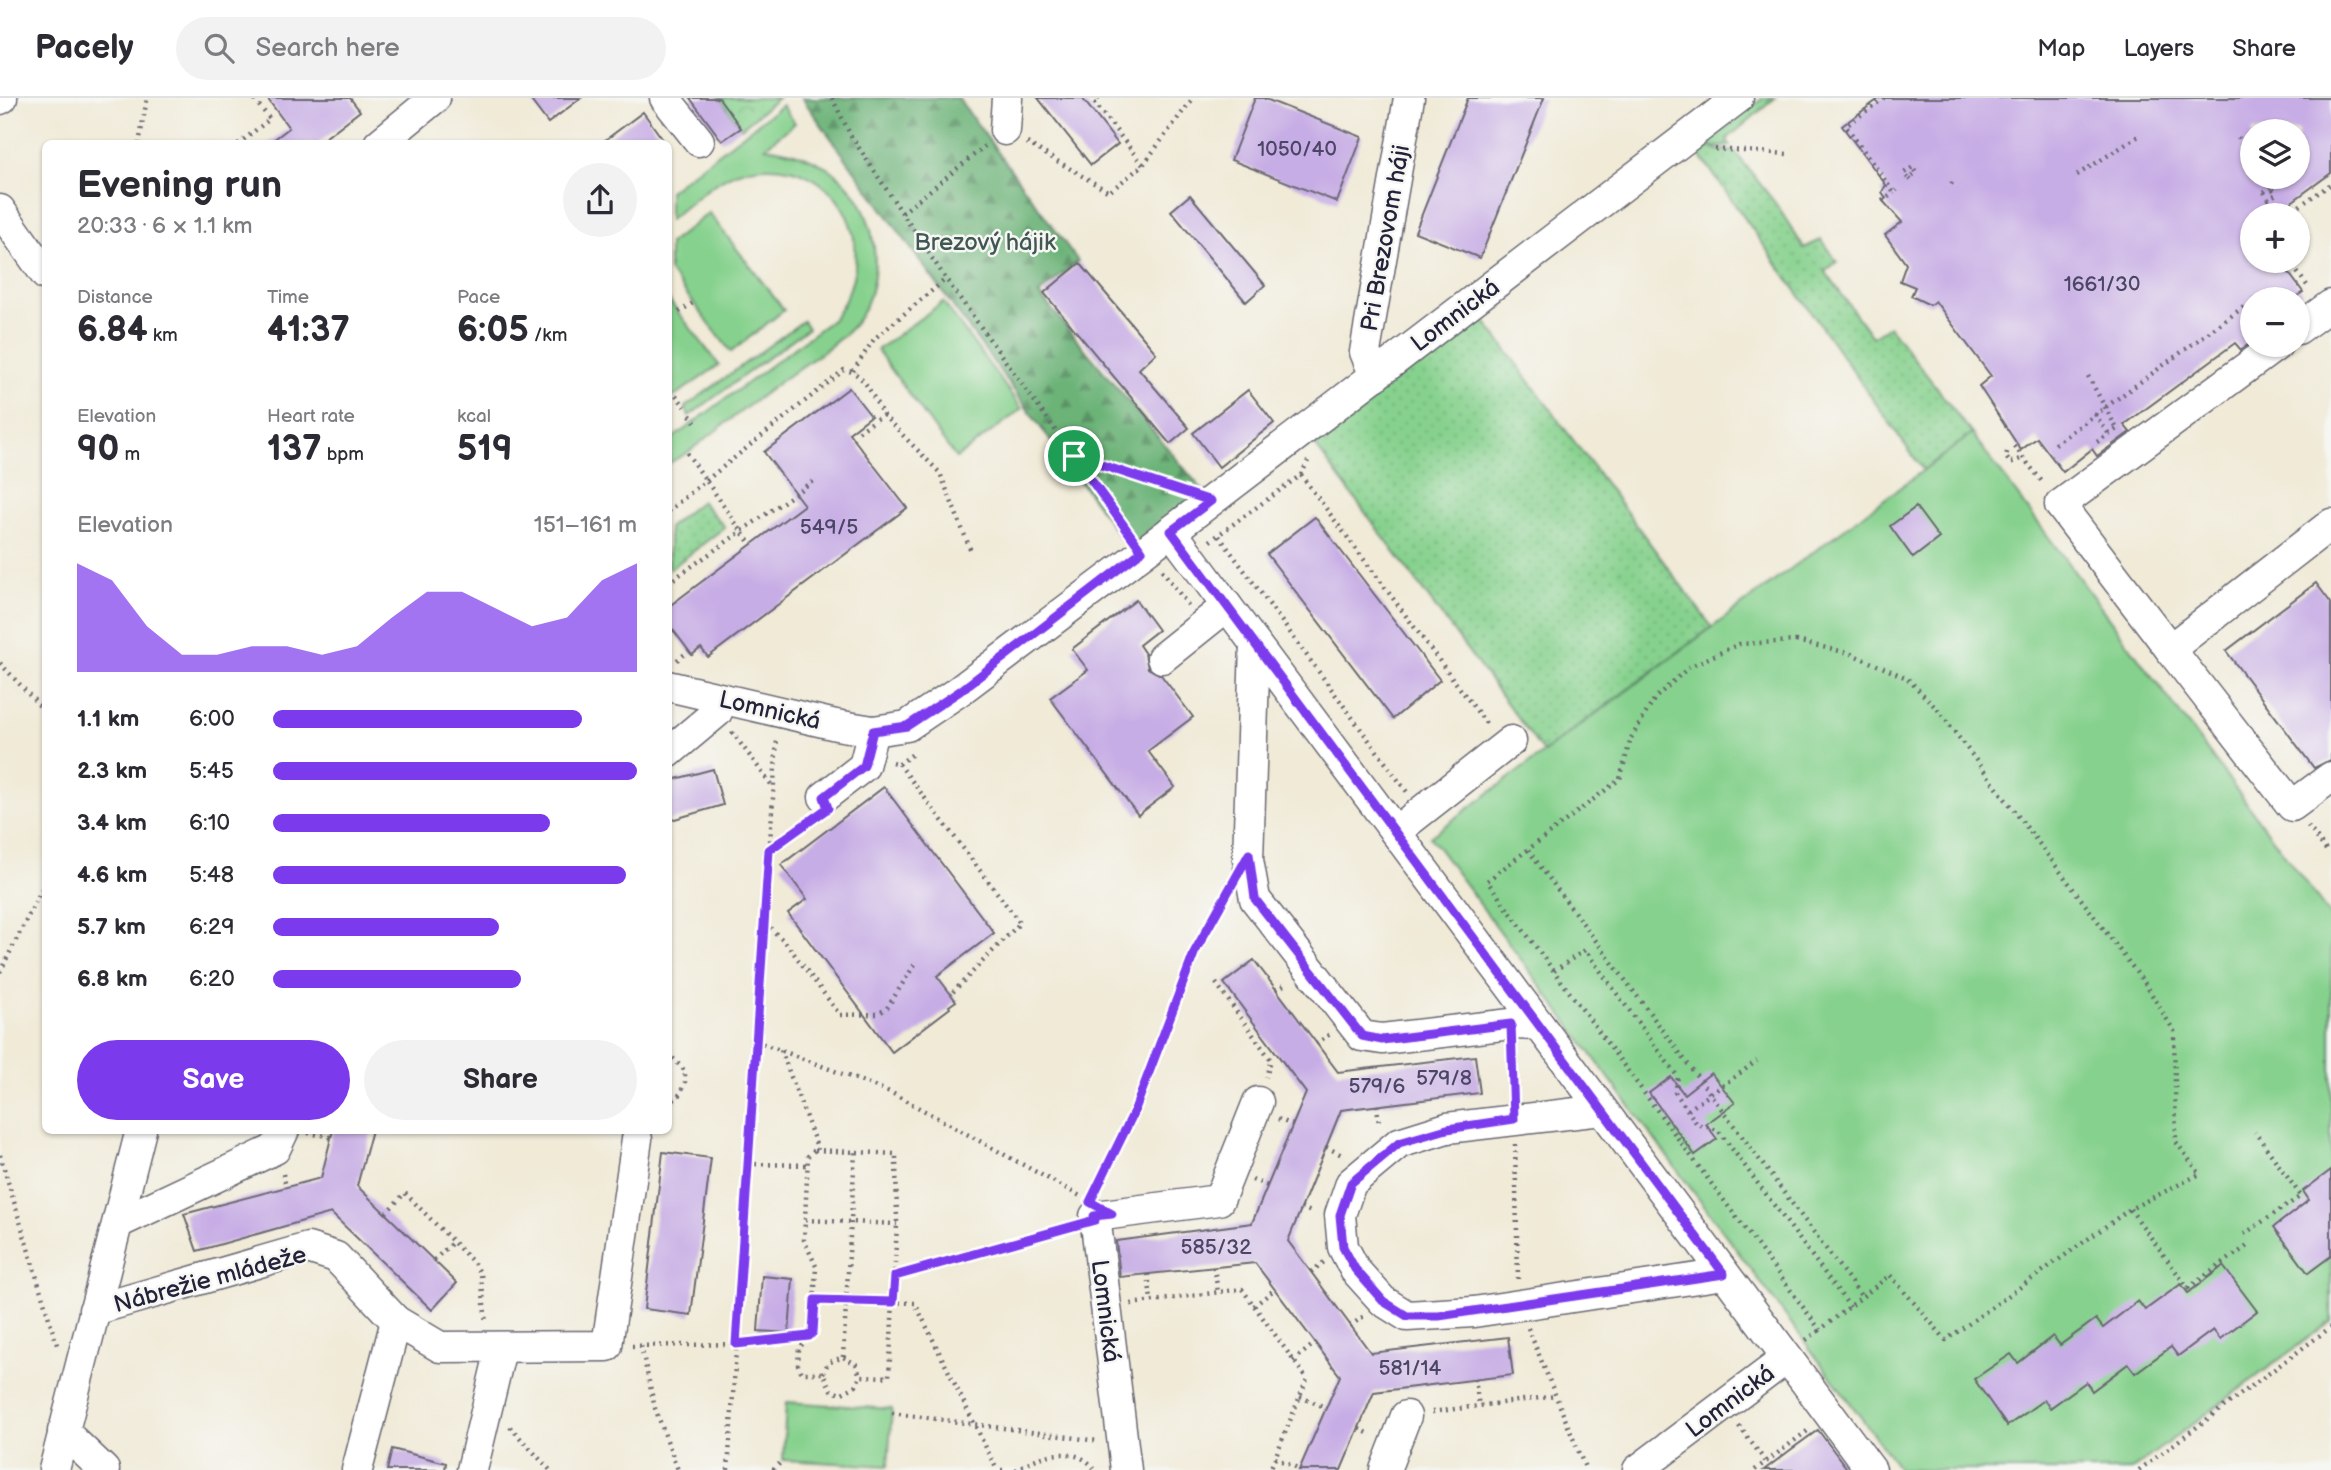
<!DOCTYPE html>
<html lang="en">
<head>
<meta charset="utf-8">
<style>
  body { margin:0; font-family:"Balsamiq Sans",sans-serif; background:#f2f2f3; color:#2b2b33; height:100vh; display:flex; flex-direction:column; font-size:26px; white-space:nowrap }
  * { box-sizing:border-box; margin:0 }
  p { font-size:23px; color:#7c7c81 }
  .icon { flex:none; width:38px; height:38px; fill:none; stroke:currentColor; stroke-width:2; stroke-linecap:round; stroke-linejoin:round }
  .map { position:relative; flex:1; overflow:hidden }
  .panel { position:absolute; left:42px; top:42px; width:630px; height:994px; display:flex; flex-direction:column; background:#fff; border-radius:10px; box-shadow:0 2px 5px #0004 }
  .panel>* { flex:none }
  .controls { position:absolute; left:2240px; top:21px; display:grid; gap:14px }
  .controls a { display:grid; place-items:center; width:70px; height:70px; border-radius:50%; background:#fff; box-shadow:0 2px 5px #0004; font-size:35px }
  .pin { position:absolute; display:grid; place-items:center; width:60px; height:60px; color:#fff; margin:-30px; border:4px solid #fff; border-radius:50%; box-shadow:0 2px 7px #0007 }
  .round { display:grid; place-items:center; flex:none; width:74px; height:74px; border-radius:37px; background:#f2f2f3 }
  .summary { display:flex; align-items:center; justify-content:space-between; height:119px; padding:0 35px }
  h1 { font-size:38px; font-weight:700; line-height:52px }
  .figures { display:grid; grid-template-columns:repeat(3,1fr); gap:10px; height:119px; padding:7px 35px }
  .figures div { display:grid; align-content:center }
  .figures b { font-size:35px; font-weight:700 }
  .figures small { font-size:19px; font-weight:400 }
  .figures p { font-size:19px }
  .chart { height:196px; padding:14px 35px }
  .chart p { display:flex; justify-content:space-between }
  .chart svg { width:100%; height:126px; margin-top:7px; fill:#7c3aed; opacity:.7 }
  .button { display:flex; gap:14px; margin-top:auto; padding:14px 35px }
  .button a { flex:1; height:80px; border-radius:42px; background:#7c3aed; color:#fff; font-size:28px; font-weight:700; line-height:80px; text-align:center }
  .button a+a { background:#f2f2f3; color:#2b2b33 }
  ul { padding:0 35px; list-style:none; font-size:23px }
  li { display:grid; grid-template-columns:112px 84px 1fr; align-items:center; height:52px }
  li i { height:18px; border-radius:9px; background:#7c3aed }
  header { display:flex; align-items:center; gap:42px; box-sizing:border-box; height:98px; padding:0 35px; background:#fff; border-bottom:2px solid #e1e1e2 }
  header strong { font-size:33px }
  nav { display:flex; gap:38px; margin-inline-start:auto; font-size:24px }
  .search { width:490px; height:63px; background:#f2f2f3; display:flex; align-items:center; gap:18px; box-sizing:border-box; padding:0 24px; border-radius:38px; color:#7c7c81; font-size:26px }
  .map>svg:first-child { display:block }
  .grass { fill:url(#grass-dots); stroke:#547a64; stroke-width:2 }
  .forest { fill:url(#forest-firs); stroke:#476a5a; stroke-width:2 }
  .park { fill:url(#park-crowns); stroke:#547a64; stroke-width:2 }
  .pitch { fill:#86d18d; stroke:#547a64; stroke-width:2 }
  .building { fill:#c7ade5; fill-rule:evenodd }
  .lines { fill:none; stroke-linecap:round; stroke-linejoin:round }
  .minor-casing { stroke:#6a6872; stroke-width:33 }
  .path { stroke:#6a6872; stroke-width:4.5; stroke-dasharray:2 5; stroke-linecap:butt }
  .minor { stroke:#fff; stroke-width:30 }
  .path-bridge { stroke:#6a6872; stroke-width:4.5; stroke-dasharray:2 5; stroke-linecap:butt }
  .route-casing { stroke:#fff; stroke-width:14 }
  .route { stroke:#7c3aed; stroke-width:9 }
  .labels { text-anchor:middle; stroke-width:5; stroke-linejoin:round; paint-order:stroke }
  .number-label { font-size:21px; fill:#4b4566 }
  .street-label { font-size:24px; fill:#22223b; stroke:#f6f6f2 }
  .park-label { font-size:24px; fill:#405754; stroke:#f6f6f2 }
</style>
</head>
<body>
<header>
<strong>Pacely</strong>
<div class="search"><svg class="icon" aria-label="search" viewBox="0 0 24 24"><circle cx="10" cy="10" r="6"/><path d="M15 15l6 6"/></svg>Search here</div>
<nav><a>Map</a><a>Layers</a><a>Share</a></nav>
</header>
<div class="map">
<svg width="2331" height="1372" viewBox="0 0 2331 1372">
  <defs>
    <pattern id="grass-dots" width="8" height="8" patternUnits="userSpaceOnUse" patternTransform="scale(1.75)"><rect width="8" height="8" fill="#86d18d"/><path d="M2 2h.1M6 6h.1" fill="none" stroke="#73b37b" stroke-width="1.8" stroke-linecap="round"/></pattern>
    <pattern id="forest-firs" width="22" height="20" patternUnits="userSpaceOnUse" patternTransform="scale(1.75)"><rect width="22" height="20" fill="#6cb378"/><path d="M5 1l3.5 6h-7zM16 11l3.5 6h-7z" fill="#589164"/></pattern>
    <pattern id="park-crowns" width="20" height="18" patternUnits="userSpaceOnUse" patternTransform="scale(1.75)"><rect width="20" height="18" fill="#86d18d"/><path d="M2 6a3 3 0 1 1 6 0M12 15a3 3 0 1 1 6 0" fill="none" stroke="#73b37b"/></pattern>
  </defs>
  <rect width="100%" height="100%" fill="#f6f6f2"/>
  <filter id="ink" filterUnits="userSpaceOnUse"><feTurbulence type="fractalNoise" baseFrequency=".0143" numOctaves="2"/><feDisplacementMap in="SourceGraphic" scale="14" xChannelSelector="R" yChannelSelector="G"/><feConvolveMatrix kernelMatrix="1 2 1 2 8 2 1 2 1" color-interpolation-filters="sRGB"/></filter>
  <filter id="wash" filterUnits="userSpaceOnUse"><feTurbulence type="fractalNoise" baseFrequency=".00686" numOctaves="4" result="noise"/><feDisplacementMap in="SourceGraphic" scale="28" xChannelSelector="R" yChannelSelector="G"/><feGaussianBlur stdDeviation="1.57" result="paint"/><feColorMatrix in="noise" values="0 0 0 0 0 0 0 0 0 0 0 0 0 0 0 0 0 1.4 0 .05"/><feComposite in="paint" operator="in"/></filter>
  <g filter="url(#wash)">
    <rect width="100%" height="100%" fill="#f0ead7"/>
    <!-- grass -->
    <g class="grass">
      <polygon points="1763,0 1775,0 1727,41 1730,48 1714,49 1706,46"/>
      <polygon points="1702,49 1735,54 1776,106 1804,150 1821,142 1837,164 1825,173 1872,239 1889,228 1972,336 1923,372 1697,53"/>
      <polygon points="1481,218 1712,529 1543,654 1312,343"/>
      <polygon points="701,403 725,429 669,472 669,429"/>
    </g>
    <!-- forest -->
    <polygon class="forest" points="802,0 958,0 1078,163 1039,196 1204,394 1129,451"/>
    <!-- park -->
    <polygon class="park" points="719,0 778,0 741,30"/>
    <!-- pitch -->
    <g class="pitch">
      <path d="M 782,7 L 795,25 L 765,49 C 804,54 841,69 861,106 C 881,145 881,199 849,232 C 830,251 803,267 781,283 C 749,307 718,331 687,355 L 669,365 L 669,343 L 833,221 C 884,156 844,59 755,70 C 721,74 695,102 669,122 L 669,93 Z"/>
      <polygon points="709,115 784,212 731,254 669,173 669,146"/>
      <polygon points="668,201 719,267 669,302 668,302"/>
      <polygon points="943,204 1022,311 956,360 877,252"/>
      <polygon points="803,223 808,230 689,318 685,309"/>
      <polygon points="1972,336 2331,819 2331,1223 2131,1372 1900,1372 1430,739"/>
      <polygon points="786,1304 892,1311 888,1368 783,1362"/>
    </g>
    <g id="blocks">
      <!-- building -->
      <g class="building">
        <polygon points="267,0 350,0 360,13 317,46 268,46 289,30"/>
        <polygon points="529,0 581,0 548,25"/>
        <polygon points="690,0 719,0 741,30 722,43"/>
        <polygon points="1038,0 1082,0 1118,46 1091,67"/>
        <polygon points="1255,0 1263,0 1362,39 1337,104 1231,62"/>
        <polygon points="1468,0 1544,0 1480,160 1415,134"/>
        <path d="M 1880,0 L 2331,0 L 2331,75 L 2274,117 L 2252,117 L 2252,163 L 2280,163 L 2303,194 L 2293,201 L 2252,201 L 2252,244 L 2241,252 L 2235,245 L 2124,327 L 2130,334 L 2097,358 L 2092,351 L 2063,374 L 2037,340 L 2021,352 L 1979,288 L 1991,278 L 1935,203 L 1930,207 L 1911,198 L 1915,189 L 1900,183 L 1906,166 L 1885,137 L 1902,124 L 1883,103 L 1886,100 L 1882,94 L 1886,87 L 1842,28 ZM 2252,33 L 2298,33 L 2298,79 L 2252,79 Z"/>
        <polygon points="643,14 666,46 600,46"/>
        <polygon points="1190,97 1265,187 1246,204 1171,113"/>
        <polygon points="1080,165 1156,255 1139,271 1189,330 1170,346 1044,195"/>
        <polygon points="849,290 871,318 849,335 907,410 708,559 701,550 692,557 668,525 668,509 804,407 764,354"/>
        <polygon points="1248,292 1274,325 1219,369 1193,335"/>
        <polygon points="1916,409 1939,440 1913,460 1890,428"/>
        <polygon points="1315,419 1440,582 1393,621 1267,456"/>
        <polygon points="2316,485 2331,505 2331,662 2314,670 2226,553"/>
        <polygon points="1136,502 1158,532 1139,547 1145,556 1148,570 1161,577 1193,619 1148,653 1175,689 1138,717 1050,600 1088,572 1072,551"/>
        <polygon points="713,671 723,707 668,723 668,683"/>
        <polygon points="884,689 994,835 937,878 956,903 949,908 950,910 892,954 788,815 807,801 781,767"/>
        <polygon points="1254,862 1338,974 1475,958 1480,995 1341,1012 1288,1143 1371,1255 1508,1239 1513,1277 1374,1294 1341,1372 1299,1372 1340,1278 1255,1165 1120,1179 1116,1143 1252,1125 1306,995 1224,885"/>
        <polygon points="1711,975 1735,1005 1706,1026 1717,1041 1695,1057 1649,995 1671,979 1684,996"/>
        <polygon points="333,1032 372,1032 357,1088 457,1185 432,1212 331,1115 197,1153 184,1116 321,1080"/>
        <polygon points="663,1054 711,1060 691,1217 644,1211"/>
        <polygon points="2331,1072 2331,1158 2308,1175 2274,1129 2309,1102 2303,1093"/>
        <polygon points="2223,1168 2257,1213 2220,1241 2213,1232 2178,1258 2171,1249 2135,1275 2128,1266 2092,1293 2086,1284 2050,1310 2044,1302 2007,1328 1974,1281 2011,1256 2018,1265 2053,1238 2060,1247 2096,1221 2103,1230 2138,1203 2145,1212 2181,1186 2188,1195"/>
        <polygon points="762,1178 793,1181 789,1235 758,1233"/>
        <polygon points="1818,1332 1848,1372 1764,1372 1789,1353"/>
        <polygon points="392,1351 446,1365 445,1372 387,1372"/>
      </g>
    </g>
  </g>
  <g filter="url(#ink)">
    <use href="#blocks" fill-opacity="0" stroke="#6a6872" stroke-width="2"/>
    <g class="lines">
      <!-- minor casing -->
      <g class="minor-casing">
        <g id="minor">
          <polyline points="665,0 699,43"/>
          <polyline points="0,1 2,0"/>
          <polyline points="1005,32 1007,0"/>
          <polyline points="379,46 435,0"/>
          <polyline points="0,112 46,177"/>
          <polyline points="2298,231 2331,207"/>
          <polyline points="2277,247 2060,407 2170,551 2331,426"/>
          <polyline points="1375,278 1365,254 1409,0"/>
          <polyline points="1171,433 1871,1372"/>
          <polyline points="1255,546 1248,762 1255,801 1362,938 1382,941 1511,926 1539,927"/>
          <polyline points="2170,551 2292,708 2331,679"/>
          <polyline points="1162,560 1227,508"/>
          <polyline points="668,588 836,627 873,633 907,628 959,593 1186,422 1738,0"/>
          <polyline points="668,655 717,614 722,601"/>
          <polyline points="824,699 864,668 873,633"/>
          <polyline points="1395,734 1511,643"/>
          <polyline points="1602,1012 1447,1030 1399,1045 1351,1085 1340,1117 1343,1149 1355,1172 1383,1203 1407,1218 1474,1214 1724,1176"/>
          <polyline points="118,1125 275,1051 284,1032"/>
          <polyline points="94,1212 308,1150 336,1159 396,1223 357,1372"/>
          <polyline points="396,1223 440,1249 607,1248 637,1041"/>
          <polyline points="63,1333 104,1372"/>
          <polyline points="54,1372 141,1032"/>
          <polyline points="472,1372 501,1251"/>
          <polyline points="1126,1372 1095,1118 1219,1102 1258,1004"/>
          <polyline points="1385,1372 1406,1318"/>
          <polyline points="1638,1372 1787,1260"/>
        </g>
      </g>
      <!-- path -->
      <g class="path">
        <polyline points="832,0 851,38 946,181 1129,434"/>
        <polyline points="1099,0 1094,4 1143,67"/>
        <polyline points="1884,0 1846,28 1894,95 1897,92"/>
        <polyline points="2238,39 2252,60"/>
        <polyline points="1027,45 1109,94 1143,67 1193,0"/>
        <polyline points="139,46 147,0"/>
        <polyline points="238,46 270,21 253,0"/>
        <polyline points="1715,51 1787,56"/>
        <polyline points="2077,77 2142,36"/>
        <polyline points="2264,79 2267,83"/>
        <polyline points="1908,80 1904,75 1913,69 1917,75 1909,80 1911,82"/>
        <polyline points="1951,86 1955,82"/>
        <polyline points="2264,94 2278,85"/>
        <polyline points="1882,103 1894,95"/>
        <polyline points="902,115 985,48"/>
        <polyline points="2295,117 2292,113 2331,86"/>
        <polyline points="2298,120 2301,123"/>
        <polyline points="2289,163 2309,190"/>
        <polyline points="679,214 693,205"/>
        <polyline points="853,273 874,241 946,181"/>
        <polyline points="2088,278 2117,331"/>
        <polyline points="676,297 685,309"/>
        <polyline points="2095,316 2111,339"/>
        <polyline points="690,317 695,324"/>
        <polyline points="883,317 940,375 971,453"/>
        <polyline points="2055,346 2245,208"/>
        <polyline points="2014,348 2044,386"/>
        <polyline points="2007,354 2006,359 2010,365 2023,360"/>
        <polyline points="687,355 751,447"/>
        <polyline points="1074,359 1179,393"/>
        <polyline points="1301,377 1308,363"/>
        <path d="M 668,413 L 844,272 C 865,274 873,300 883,317 L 858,334"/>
        <polyline points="1219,438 1407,694"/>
        <polyline points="1210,443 1301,377 1488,628"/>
        <polyline points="1162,472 1188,507"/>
        <polyline points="668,485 813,383"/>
        <polyline points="668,539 673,532"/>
        <polygon points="1796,543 1849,555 1907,580 1938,612 2146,887 2174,933 2176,1044 2200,1076 2130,1111 1946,1242 1890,1177 1820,1232 1487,783 1620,681 1631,640 1655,600 1689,569 1739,546"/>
        <polyline points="677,562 689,553"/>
        <polyline points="0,565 46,615"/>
        <polyline points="732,634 773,689"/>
        <polyline points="892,664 899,666 914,655"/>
        <polyline points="899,666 1020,825 951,896"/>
        <polyline points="2308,728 2329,756"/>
        <polyline points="770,752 811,722"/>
        <polyline points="1528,752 1862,1199"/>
        <polyline points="765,825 786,845 840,917 878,916 887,910 915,866"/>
        <polyline points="1554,873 1585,852 1678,979 1675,994 1697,1026 1718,1032 1850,1209"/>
        <polyline points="0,874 46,783"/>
        <polyline points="1216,885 1271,962 1266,979"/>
        <polyline points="1276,892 1287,885"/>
        <polyline points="756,943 890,994 1080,1098"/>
        <polyline points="1316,946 1330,936"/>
        <polyline points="781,952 818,1052"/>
        <polyline points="1512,952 1514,996"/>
        <polyline points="668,955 685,973 685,984 680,996 668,1008"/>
        <polyline points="1377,1007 1379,1027"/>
        <polyline points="1688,1012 1757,963"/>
        <polyline points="1278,1021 1293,1027"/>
        <polyline points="308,1035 331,1039"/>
        <polyline points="1515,1046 1518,1181"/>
        <polyline points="1326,1049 1344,1058"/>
        <polygon points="815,1052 896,1056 897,1126 889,1279 860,1278 856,1288 840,1296 831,1292 823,1275 802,1275 798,1267 799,1250 813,1234 816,1168 804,1142 808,1058"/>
        <polyline points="0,1057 57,1247"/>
        <polyline points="748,1066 808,1067"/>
        <polyline points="283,1076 286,1089"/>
        <polyline points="1252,1082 1268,1088"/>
        <polyline points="1096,1090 1134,1014 1195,853 1227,795"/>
        <polyline points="1301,1110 1314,1115"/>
        <polyline points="2130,1111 2188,1190 2250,1146"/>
        <polyline points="386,1115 405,1095 474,1165 481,1176 486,1225"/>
        <polyline points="805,1122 897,1126"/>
        <polyline points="2244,1136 2301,1098 2255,1034"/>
        <polyline points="434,1162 453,1144"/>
        <polyline points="1214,1169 1218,1194"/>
        <polyline points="1311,1174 1324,1164"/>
        <polyline points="1148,1176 1151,1202"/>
        <polyline points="895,1178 1072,1128"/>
        <polyline points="815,1202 915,1205 997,1372"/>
        <polyline points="1131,1206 1242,1191 1307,1281 1270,1372"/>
        <polyline points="1254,1208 1275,1191"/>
        <polyline points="1350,1228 1364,1218"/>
        <polyline points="1528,1230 1586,1372"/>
        <polyline points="1806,1242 1820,1232"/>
        <polyline points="632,1248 736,1246 808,1238"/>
        <polyline points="641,1248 655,1310 678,1372"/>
        <polyline points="843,1259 855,1054"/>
        <polyline points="1293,1263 1315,1245"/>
        <polyline points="823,1275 828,1265 843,1259 856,1266 860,1278"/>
        <polyline points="1475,1281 1479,1308"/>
        <polyline points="1300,1299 1327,1310"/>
        <polyline points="1432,1314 1556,1298"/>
        <polyline points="892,1315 1098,1343"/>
        <polyline points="1739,1328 1766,1364"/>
        <polyline points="510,1329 550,1372"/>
        <polyline points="1359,1331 1370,1336"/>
        <polyline points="1275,1360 1300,1371"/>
        <polyline points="728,1372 777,640"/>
        <polyline points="773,1372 783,1362"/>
        <polyline points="1001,1372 1005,1372"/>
        <path d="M 1016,1372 C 1038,1356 1078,1346 1095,1372"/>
        <polyline points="1755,1372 1810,1331"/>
        <polyline points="2139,1372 2331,1229"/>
      </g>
      <!-- minor -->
      <use href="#minor" class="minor"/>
      <!-- path-bridge -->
      <g class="path-bridge">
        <polyline points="2264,94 2269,101 2276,96 2267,83"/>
        <polyline points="2097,344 2117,331"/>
      </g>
    </g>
  </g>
  <g class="lines" filter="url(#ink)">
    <!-- route casing -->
    <g class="route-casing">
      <polygon id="route" points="1074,358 1211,403 1171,433 1724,1176 1439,1218 1407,1218 1383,1203 1355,1171 1343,1149 1340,1117 1351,1085 1399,1045 1447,1031 1514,1021 1511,926 1382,942 1362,938 1255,801 1249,756 1195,853 1134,1014 1090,1104 1112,1116 1094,1118 1095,1122 895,1178 893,1204 815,1202 813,1234 809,1238 736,1246 769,752 828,710 824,699 864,668 873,633 907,628 960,593 1142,453"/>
    </g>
    <!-- route -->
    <use href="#route" class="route"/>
  </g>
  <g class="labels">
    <!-- number labels -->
    <g class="number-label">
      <text x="1297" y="58">1050/40</text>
      <text x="2102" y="193">1661/30</text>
      <text x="829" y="436">549/5</text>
      <text x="1444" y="987">579/8</text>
      <text x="1377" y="995">579/6</text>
      <text x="1216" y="1156">585/32</text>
      <text x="1410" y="1277">581/14</text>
    </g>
    <!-- street labels -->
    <g class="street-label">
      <text transform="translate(1385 140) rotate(-80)" y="8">Pri Brezovom háji</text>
      <text transform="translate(1455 217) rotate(-37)" y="8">Lomnická</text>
      <text transform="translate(770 612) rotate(13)" y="8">Lomnická</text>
      <text transform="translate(210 1181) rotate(-15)" y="8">Nábrežie mládeže</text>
      <text transform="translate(1106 1213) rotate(83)" y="8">Lomnická</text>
      <text transform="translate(1730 1303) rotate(-37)" y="8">Lomnická</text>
    </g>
    <!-- park labels -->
    <g class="park-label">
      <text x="985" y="152">Brezový hájik</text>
    </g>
  </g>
</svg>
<div class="controls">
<a><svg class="icon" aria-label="layers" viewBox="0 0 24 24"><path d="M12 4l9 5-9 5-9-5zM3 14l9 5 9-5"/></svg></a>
<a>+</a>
<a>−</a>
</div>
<div class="pin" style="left:1074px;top:358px;background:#1e9e55"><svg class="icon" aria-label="arrive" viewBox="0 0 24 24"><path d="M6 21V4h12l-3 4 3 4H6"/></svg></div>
<section class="panel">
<div class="summary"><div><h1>Evening run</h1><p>20:33 · 6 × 1.1 km</p></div><a class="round"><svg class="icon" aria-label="share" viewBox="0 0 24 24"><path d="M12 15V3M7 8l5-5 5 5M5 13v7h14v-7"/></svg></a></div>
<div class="figures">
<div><p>Distance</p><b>6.84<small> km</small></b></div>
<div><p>Time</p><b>41:37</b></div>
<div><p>Pace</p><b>6:05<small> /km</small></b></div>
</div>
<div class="figures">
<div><p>Elevation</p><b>90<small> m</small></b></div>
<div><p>Heart rate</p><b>137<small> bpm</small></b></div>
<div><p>kcal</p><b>519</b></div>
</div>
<div class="chart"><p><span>Elevation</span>151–161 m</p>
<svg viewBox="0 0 160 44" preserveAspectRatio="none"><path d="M0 44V6L10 12L20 28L30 38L40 38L50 35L60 35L70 38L80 35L90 25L100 16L110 16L120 22L130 28L140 25L150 12L160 6V44z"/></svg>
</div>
<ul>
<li><b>1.1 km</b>6:00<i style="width:85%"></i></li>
<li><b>2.3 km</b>5:45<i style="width:100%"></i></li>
<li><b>3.4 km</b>6:10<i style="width:76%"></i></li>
<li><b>4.6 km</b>5:48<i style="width:97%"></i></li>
<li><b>5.7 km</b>6:29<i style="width:62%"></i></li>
<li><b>6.8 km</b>6:20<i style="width:68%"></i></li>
</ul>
<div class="button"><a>Save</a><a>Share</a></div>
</section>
</div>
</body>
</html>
